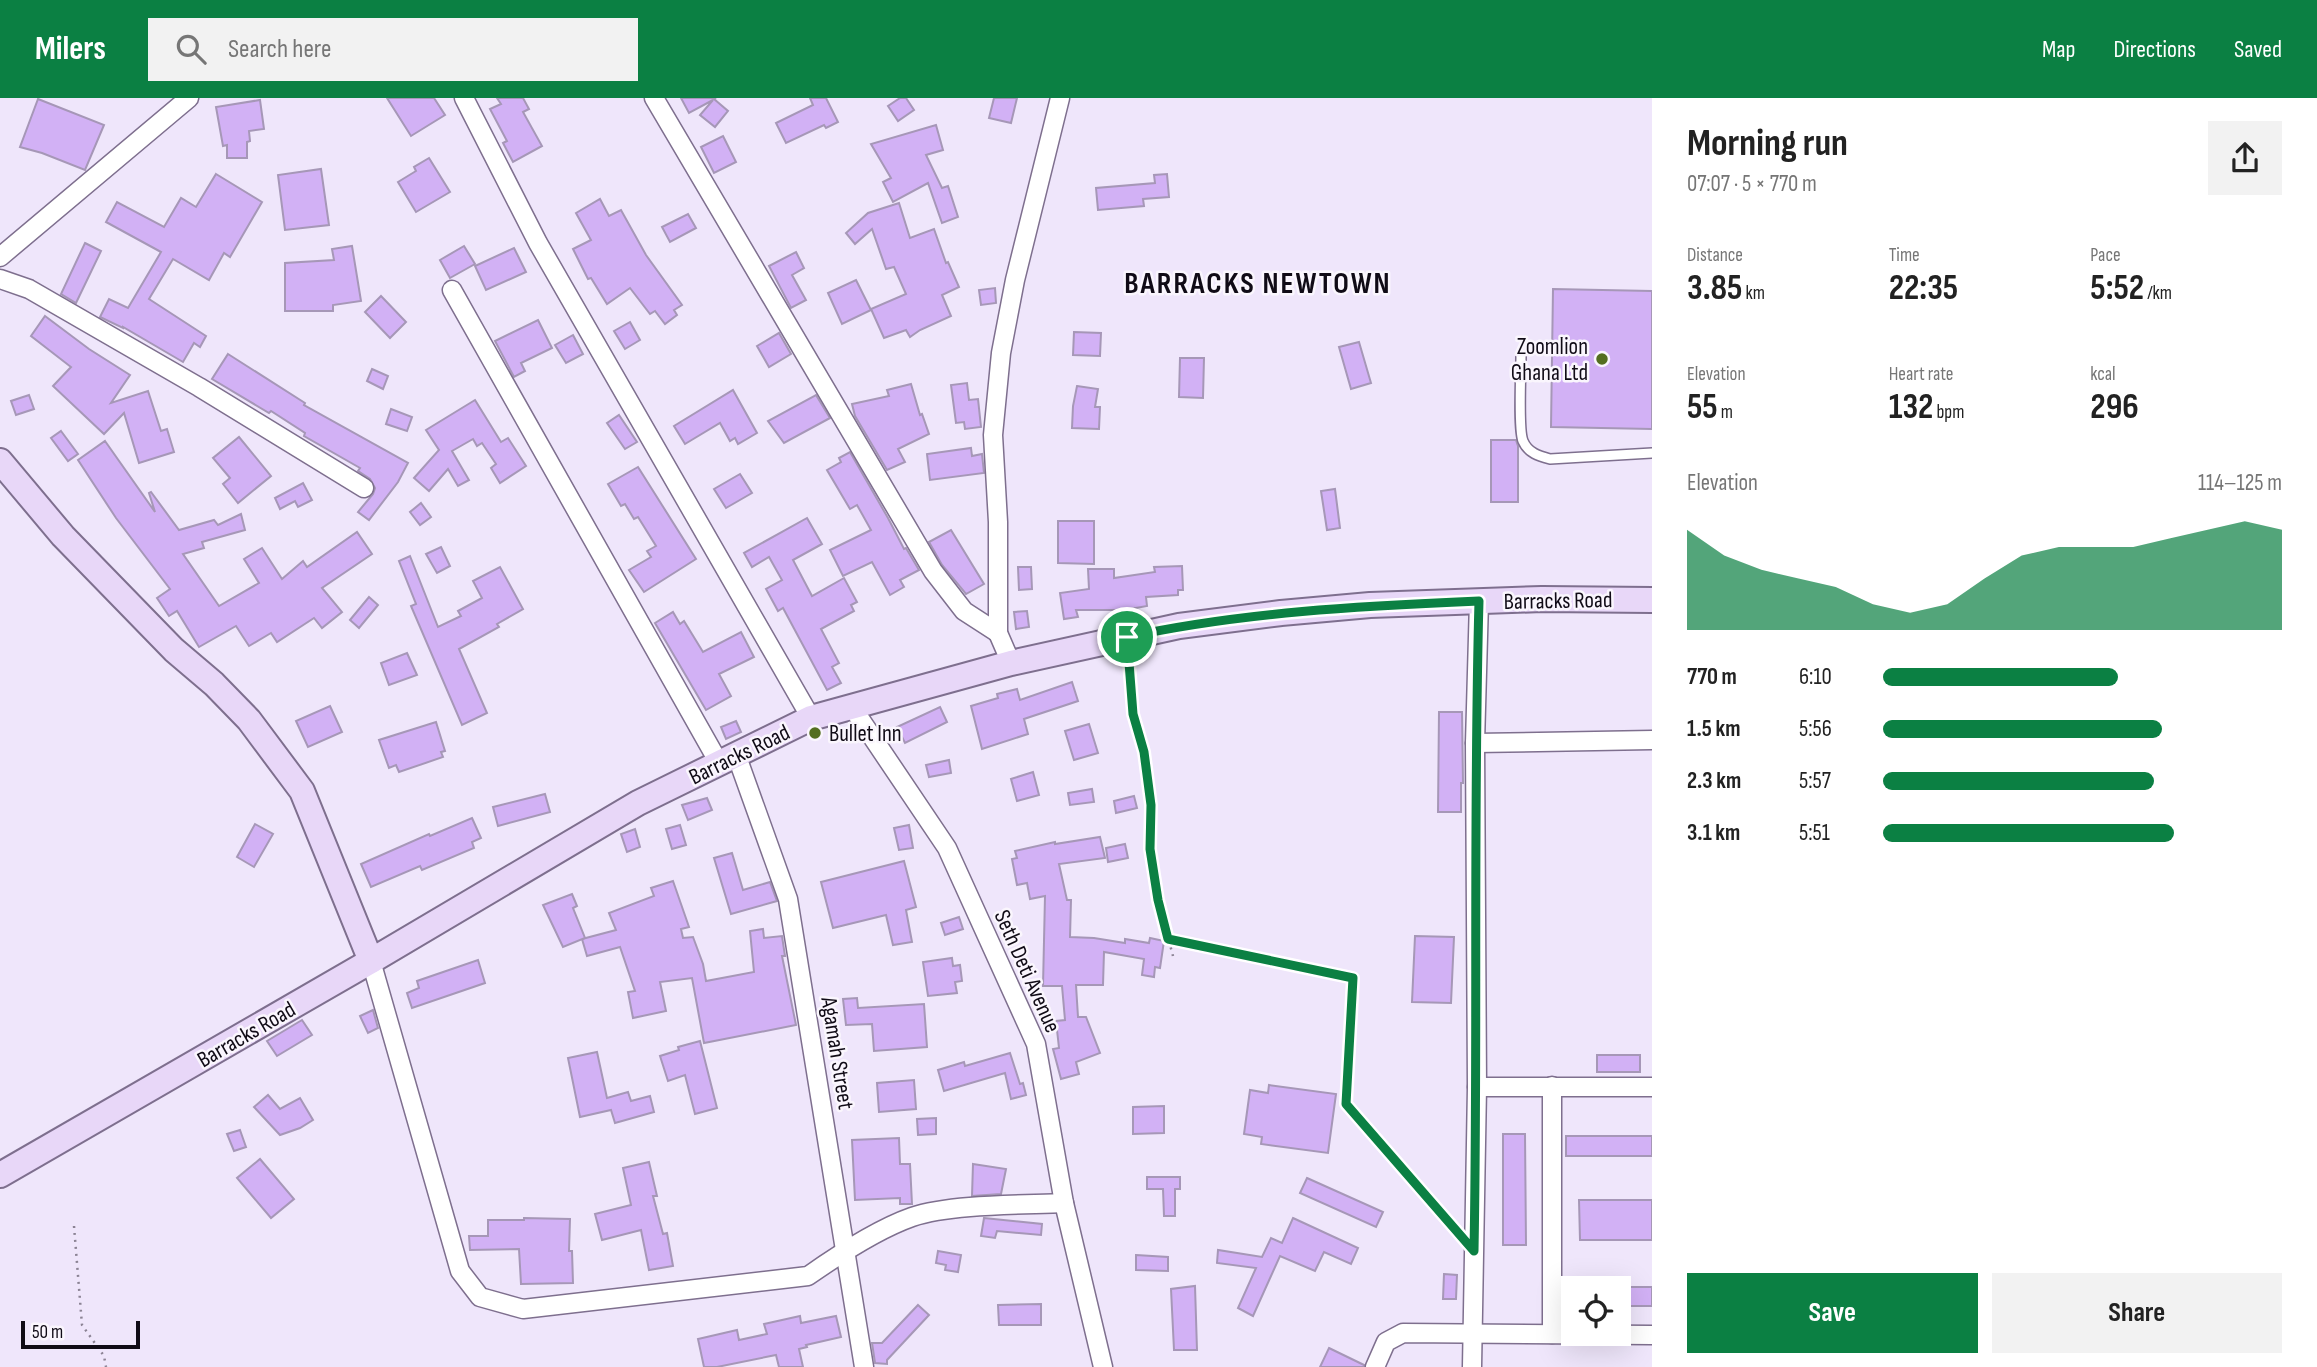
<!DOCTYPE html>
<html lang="en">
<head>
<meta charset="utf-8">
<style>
  body { margin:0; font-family:"Sofia Sans Condensed",sans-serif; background:#f2f2f2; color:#222; height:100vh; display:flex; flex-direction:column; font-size:26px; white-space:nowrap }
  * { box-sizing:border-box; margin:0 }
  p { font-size:23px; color:#767676 }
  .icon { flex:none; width:38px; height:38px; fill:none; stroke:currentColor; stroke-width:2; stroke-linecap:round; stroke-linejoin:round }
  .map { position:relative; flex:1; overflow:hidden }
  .details { display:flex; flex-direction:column; background:#fff; width:665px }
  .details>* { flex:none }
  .buttons { position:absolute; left:1561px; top:1178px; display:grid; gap:14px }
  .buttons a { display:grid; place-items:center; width:70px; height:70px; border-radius:0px; background:#fff; box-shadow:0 7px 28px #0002; font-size:35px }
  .scale { position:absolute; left:21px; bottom:18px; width:119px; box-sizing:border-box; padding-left:7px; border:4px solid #100b16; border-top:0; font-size:19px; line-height:24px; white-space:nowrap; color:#100b16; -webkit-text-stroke:5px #faf6fd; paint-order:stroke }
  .pin { position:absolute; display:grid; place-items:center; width:60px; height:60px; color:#fff; margin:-30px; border:4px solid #fff; border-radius:50%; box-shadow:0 2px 7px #0007 }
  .round { display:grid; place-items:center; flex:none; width:74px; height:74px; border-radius:0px; background:#f2f2f2 }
  .head { display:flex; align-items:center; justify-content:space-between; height:119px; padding:0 35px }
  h1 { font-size:38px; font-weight:700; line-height:52px }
  .stats { display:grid; grid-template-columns:repeat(3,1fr); gap:10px; height:119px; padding:7px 35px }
  .stats div { display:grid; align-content:center }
  .stats b { font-size:35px; font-weight:700 }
  .stats small { font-size:19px; font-weight:400 }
  .stats p { font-size:19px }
  .chart { height:196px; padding:14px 35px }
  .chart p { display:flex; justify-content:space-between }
  .chart svg { width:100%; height:126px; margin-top:7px; fill:#0b8043; opacity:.7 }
  .button { display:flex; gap:14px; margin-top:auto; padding:14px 35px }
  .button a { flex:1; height:80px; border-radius:0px; background:#0b8043; color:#fff; font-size:28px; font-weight:700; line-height:80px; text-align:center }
  .button a+a { background:#f2f2f2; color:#222 }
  ul { padding:0 35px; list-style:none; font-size:23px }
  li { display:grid; grid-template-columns:112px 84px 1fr; align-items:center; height:52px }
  li i { height:18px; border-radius:9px; background:#0b8043 }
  header { display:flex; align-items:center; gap:42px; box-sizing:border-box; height:98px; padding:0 35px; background:#0b8043; color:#fff }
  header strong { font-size:33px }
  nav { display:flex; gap:38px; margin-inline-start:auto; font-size:24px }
  .search { width:490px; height:63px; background:#f2f2f2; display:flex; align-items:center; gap:18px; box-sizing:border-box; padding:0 24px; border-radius:0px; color:#767676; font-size:26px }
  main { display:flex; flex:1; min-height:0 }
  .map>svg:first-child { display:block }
  .building { fill:#d2b1f5; stroke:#a697b7; stroke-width:2 }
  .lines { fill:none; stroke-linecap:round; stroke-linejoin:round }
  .lane-casing { stroke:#7e6f8e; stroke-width:12 }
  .street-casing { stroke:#7e6f8e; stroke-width:21 }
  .secondary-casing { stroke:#7e6f8e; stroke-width:28 }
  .path { stroke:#8b8394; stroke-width:2.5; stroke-dasharray:2 5; stroke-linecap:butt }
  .lane { stroke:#fff; stroke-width:9 }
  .street { stroke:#fff; stroke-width:18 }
  .secondary { stroke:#e8d7f8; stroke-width:24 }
  .route-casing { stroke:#fff; stroke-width:14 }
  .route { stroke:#0b8043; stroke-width:9 }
  .poi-dot { fill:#546e20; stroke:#faf6fd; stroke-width:2.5 }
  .labels { text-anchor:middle; stroke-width:5; stroke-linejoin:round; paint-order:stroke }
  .poi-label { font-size:23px; fill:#100b16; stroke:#faf6fd; text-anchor:end }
  .street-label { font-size:23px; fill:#100b16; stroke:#faf6fd }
  .district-label { font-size:30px; font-weight:bold; letter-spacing:2px; fill:#100b16; stroke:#faf6fd }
</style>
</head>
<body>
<header>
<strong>Milers</strong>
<div class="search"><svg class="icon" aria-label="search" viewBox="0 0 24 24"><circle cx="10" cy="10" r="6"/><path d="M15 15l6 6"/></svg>Search here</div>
<nav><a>Map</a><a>Directions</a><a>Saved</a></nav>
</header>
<main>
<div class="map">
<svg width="1652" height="1269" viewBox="0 0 1652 1269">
  <rect width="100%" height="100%" fill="#efe6fb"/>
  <!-- building -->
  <g class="building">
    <polygon points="387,0 434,0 445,17 411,38"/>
    <polygon points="497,0 523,0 529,11 523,14 542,48 513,64 503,45 507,43 490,11 501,6"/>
    <polygon points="681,0 716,0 714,1 728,13 715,29 700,17 713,2 689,15"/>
    <polygon points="810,0 826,0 838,24 826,30 824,27 786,45 776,25 813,7"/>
    <polygon points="900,0 906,0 914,12 898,23 888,8"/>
    <polygon points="994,0 1017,0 1011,25 989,20"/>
    <polygon points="38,1 104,27 85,72 42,55 20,49"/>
    <polygon points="260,2 264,31 249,33 250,43 247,44 247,60 227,60 227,47 223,48 216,9"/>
    <polygon points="936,27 943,52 926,57 942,90 948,88 958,119 942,125 928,85 893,104 883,84 891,80 871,46"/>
    <polygon points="723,38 736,64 714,75 701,49"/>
    <polygon points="429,60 450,94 416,114 398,84 416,73 414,69"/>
    <polygon points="321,71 329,127 285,132 278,77"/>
    <polygon points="216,76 262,104 230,159 224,155 209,182 173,161 149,201 206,238 200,249 194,245 183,264 123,229 123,230 100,219 109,201 128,210 161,154 106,124 117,104 164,129 181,100 196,109"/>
    <polygon points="1167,76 1169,99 1143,101 1144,108 1098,112 1096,90 1155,85 1154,77"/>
    <polygon points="600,101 609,118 621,112 646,157 682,207 674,212 677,217 665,226 655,213 650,216 630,190 607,206 591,180 588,181 573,151 591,142 576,115"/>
    <polygon points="899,105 910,140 934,131 946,165 948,164 959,189 942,197 951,218 920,232 910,239 906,232 884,240 871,211 906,196 894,169 886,171 872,131 855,146 846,135 868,115"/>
    <polygon points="688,116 696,130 670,144 662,129"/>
    <polygon points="85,145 101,153 76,205 61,196"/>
    <polygon points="352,148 361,203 333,207 333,213 285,213 285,165 334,162 332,151"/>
    <polygon points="464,148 475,166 450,180 440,162"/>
    <polygon points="514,150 526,174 486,192 475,168"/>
    <polygon points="796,154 804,170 792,177 806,202 791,210 769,168"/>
    <polygon points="856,182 871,212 842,226 828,195"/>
    <polygon points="995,190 996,205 981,207 979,192"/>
    <polygon points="1553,191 1652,193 1652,331 1551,329"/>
    <polygon points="381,198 406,224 390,240 365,214"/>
    <polygon points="45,218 89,251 130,277 111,305 148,293 161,333 167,331 174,354 139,365 124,315 104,336 53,288 71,269 31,238"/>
    <polygon points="538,222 552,250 521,265 525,273 514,279 495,243"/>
    <polygon points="630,224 640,242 625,251 614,233"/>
    <polygon points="1074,234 1101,235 1100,258 1073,257"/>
    <polygon points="779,235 791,256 769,269 757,248"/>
    <polygon points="573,237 583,256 566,265 555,247"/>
    <polygon points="1359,244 1371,285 1351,291 1339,249"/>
    <polygon points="228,256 305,305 304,307 408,365 398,384 369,422 358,414 373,396 375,390 370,381 358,373 360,370 304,338 305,335 271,313 269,315 212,281"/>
    <polygon points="1180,260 1204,260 1203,300 1179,299"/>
    <polygon points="372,271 388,278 383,291 367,283"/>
    <polygon points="967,285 969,302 978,301 981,329 965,331 964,324 956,325 951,287"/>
    <polygon points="911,286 920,317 922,316 929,336 898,351 905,364 887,372 855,318 852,306 889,298 887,292"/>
    <polygon points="1077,288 1098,291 1095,309 1100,309 1099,331 1072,330 1073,308"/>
    <polygon points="733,292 757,335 738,346 735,340 730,343 720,325 685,346 674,328"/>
    <polygon points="29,297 34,311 16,317 11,303"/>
    <polygon points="816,297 830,320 784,345 768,323"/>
    <polygon points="475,302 501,344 508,340 526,368 500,385 491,370 496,366 482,345 477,348 473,341 452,353 469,382 458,388 448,371 429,393 414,380 439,352 426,332"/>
    <polygon points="391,311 412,319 407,333 386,326"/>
    <polygon points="619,317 637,344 625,351 607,325"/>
    <polygon points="61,333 78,356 68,363 51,340"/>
    <polygon points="239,339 271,378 238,405 223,386 230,380 213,360"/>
    <polygon points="1491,342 1516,342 1518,348 1518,404 1491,404"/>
    <polygon points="105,343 155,414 149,395 151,394 179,432 214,422 218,427 241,416 245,432 202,444 204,450 183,456 219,508 259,485 244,461 262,450 282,481 303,463 307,469 357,434 372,456 322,490 342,514 322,530 314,520 277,544 271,535 249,548 236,528 199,549 177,513 169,518 157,500 170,491 116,420 78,362"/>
    <polygon points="971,350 972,358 982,356 984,375 930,382 927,356"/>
    <polygon points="850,354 888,420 904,451 906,450 919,472 900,482 904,489 890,497 872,464 843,478 830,452 871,432 857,407 850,411 827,372 841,364 839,360"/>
    <polygon points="638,369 696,461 644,494 629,472 651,459 647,453 656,448 638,419 634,421 625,406 621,408 608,386"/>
    <polygon points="740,376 752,395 726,410 714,391"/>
    <polygon points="303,385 312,402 298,409 295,403 280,411 275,400"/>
    <polygon points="1335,391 1340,430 1327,432 1321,393"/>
    <polygon points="421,405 431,419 420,427 410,414"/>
    <polygon points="807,420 822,446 793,462 812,498 844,480 857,504 851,507 854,513 821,531 839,565 832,569 841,585 827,592 783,510 778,513 766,491 782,482 769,459 752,469 744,455"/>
    <polygon points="1058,423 1094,423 1094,466 1058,465"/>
    <polygon points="951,432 984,486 966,496 942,467 929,444"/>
    <polygon points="441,449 450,468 437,475 426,456"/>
    <polygon points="410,458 438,529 461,518 458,513 482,500 473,483 500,469 523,511 497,526 499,529 459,551 487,615 462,627 411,508 416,506 399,463"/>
    <polygon points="1182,468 1183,492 1178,492 1178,497 1146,499 1147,508 1125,512 1076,512 1078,519 1064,521 1060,495 1089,491 1088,471 1114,471 1114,480 1155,474 1154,469"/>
    <polygon points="1018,469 1031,469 1032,491 1019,492"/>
    <polygon points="369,499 378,507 359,530 350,522"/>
    <polygon points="1027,513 1029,529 1016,531 1014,514"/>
    <polygon points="673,514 680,526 684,523 703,554 741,534 754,559 719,576 731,598 706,612 655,525"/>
    <polygon points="407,555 417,577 389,587 381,565"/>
    <polygon points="1072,584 1078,603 1024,621 1028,636 982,651 971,608 998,600 997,596 1017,591 1020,602"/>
    <polygon points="330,608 342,634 308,649 296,623"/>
    <polygon points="940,609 947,624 905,645 897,629"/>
    <polygon points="1439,614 1462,614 1463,685 1461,685 1461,714 1438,714"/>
    <polygon points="736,623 741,634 726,641 721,629"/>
    <polygon points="436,624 445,653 441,654 443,659 399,674 396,667 389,670 379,642"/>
    <polygon points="1089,626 1098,655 1074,662 1065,633"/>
    <polygon points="949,662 951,675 929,679 926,667"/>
    <polygon points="1033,674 1039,697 1017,703 1011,681"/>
    <polygon points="1092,691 1094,704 1070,707 1068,695"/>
    <polygon points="545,696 550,714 498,728 493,709"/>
    <polygon points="1134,698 1137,710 1116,715 1114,703"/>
    <polygon points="707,700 712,712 688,722 682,707"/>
    <polygon points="472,720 481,740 472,744 474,750 422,772 420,768 371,789 361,766 429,736 430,738"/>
    <polygon points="255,726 273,736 254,769 237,759"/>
    <polygon points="680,727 686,747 672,751 666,731"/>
    <polygon points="909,727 913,750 899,752 894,730"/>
    <polygon points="635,731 640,749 627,754 621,736"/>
    <polygon points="1100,739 1105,760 1059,766 1067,802 1071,802 1070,839 1094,840 1125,845 1125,841 1149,845 1150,840 1164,843 1160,870 1155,869 1154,879 1142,877 1144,861 1104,854 1103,887 1076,887 1078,919 1086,919 1100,955 1076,964 1079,976 1061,981 1053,951 1059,950 1056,923 1065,922 1062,888 1043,888 1045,798 1030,801 1027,785 1017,787 1012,761 1017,760 1015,753 1055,744 1055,746"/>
    <polygon points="1125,746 1128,760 1108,764 1106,750"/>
    <polygon points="732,755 743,792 770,784 777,803 731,816 714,760"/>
    <polygon points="904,763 916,809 906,812 912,844 893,847 886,817 833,830 821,784"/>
    <polygon points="673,783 689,829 681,831 683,840 693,839 703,866 706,883 754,874 750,833 763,831 764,840 782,838 785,858 782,858 796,927 704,945 692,880 660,884 666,913 633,920 628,894 635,893 620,849 587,858 582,841 616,832 609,815 654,798 651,790"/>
    <polygon points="572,796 577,808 573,810 585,840 563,849 543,807"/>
    <polygon points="959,819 963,831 945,837 941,825"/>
    <polygon points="1415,838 1454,839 1451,905 1412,904"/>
    <polygon points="952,860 953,868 960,867 962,883 955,884 957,895 928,898 923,864"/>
    <polygon points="478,862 485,885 412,910 407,895 419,890 417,883"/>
    <polygon points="857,900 858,910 924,906 927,949 874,953 872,926 846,927 843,901"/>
    <polygon points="373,912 378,930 368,935 360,918"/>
    <polygon points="302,922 312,937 277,958 267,943"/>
    <polygon points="700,943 717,1010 695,1016 685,977 668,983 660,958 679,952 678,949"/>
    <polygon points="597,954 607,1000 628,994 631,1003 650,998 654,1014 615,1025 611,1012 580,1019 568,960"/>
    <polygon points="1010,955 1020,986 1023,985 1026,997 1011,1001 1005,975 944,993 938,972 964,964 965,968"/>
    <rect x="1597" y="957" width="43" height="17"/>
    <polygon points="914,982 916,1011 879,1014 877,985"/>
    <polygon points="1269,987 1336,996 1328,1055 1261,1046 1262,1039 1244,1036 1250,992 1268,995"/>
    <polygon points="268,997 280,1011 300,1000 313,1022 300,1030 280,1037 254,1009"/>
    <polygon points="1164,1008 1164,1035 1133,1036 1133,1009"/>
    <polygon points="936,1020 936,1036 918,1037 917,1021"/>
    <polygon points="240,1032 246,1049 234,1053 227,1036"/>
    <polygon points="1503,1036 1525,1036 1526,1147 1503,1147"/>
    <rect x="1566" y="1038" width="86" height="20"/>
    <polygon points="899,1040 900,1066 910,1066 912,1106 900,1106 900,1100 855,1102 852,1042"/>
    <polygon points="260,1061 294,1101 271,1120 237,1080"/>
    <polygon points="649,1064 657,1098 653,1098 663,1136 667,1135 673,1168 649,1172 641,1132 602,1142 595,1116 631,1107 623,1070"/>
    <polygon points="973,1066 1006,1071 1001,1096 972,1098"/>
    <polygon points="1147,1079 1180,1079 1180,1091 1175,1091 1175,1118 1164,1118 1163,1091 1147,1091"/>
    <polygon points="1307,1080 1383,1114 1376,1129 1300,1095"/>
    <polygon points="1579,1102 1652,1102 1652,1142 1580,1142"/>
    <polygon points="524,1120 570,1121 569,1153 572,1153 573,1185 521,1186 519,1151 470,1152 469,1138 488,1138 488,1122 524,1122"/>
    <polygon points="984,1120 1042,1126 1041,1137 997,1133 995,1140 981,1138"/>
    <polygon points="1293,1120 1358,1150 1351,1166 1324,1154 1315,1173 1280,1158 1253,1218 1238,1210 1256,1170 1217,1165 1218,1152 1262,1159 1271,1140 1282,1145"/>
    <polygon points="938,1153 961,1157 958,1174 945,1172 946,1167 936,1165"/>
    <polygon points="1136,1157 1168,1159 1168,1173 1136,1172"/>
    <polygon points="1444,1176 1457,1177 1456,1201 1443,1201"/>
    <polygon points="1195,1188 1197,1252 1174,1252 1171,1191"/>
    <rect x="1619" y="1189" width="33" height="19"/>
    <polygon points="1041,1206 1041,1227 999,1227 998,1207"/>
    <polygon points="918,1207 929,1217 887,1262 887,1266 875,1265 872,1245 882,1245"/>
    <polygon points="800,1218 801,1225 836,1218 841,1239 806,1247 807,1249 799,1251 803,1269 779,1269 776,1257 717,1269 704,1269 698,1241 737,1232 739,1242 767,1236 764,1226"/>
    <polygon points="1329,1250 1364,1267 1364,1269 1320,1269"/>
  </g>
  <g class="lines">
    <!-- lane casing -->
    <g class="lane-casing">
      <path id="lane" d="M 1521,259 C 1521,276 1518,331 1523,343 C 1528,355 1539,358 1550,361 L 1652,355"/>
    </g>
    <!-- street casing -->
    <g class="street-casing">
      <g id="street">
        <polyline points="464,0 538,145 811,620"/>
        <polyline points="654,0 933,473 964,513 998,535"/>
        <polyline points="0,159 189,0"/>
        <polyline points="0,181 29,191 199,289 364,390"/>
        <polyline points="452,192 719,665"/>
        <polyline points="1011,565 998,535 998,424 993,337 1001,255 1015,182 1060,0"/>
        <polyline points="852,609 947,750 1036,946 1064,1105 1103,1269"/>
        <polyline points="1475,645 1652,642"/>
        <polyline points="736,656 788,801 864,1269"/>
        <path d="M 371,863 L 460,1173 L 480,1199 L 523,1211 L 808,1178 C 838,1157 878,1131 912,1119 C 951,1106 1021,1107 1064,1105"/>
        <polyline points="1552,988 1552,1236"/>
        <polyline points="1477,989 1652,989"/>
        <polyline points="1375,1269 1386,1244 1403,1235 1652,1237"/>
        <polyline points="1472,1269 1477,989 1475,645 1479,503"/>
      </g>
    </g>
    <!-- secondary casing -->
    <g class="secondary-casing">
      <g id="secondary">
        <polyline points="0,363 63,438 174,552 214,586 249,622 302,693 371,863"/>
        <polyline points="0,1077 371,863 638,705 811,620 1011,565 1179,528 1281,515 1370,507 1542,501 1652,502"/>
      </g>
    </g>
    <!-- path -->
    <g class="path">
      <polyline points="1128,560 1133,616 1144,654 1151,707 1150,751 1158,802 1173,858"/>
      <polyline points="1168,841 1353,880 1346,1006 1458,1135"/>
      <polyline points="74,1128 82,1227 104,1258 106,1269"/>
    </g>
    <!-- lane -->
    <use href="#lane" class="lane"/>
    <!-- street -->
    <use href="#street" class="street"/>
    <!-- secondary -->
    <use href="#secondary" class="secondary"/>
  </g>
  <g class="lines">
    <!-- route casing -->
    <g class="route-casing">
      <path id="route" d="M 1479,503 C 1473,720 1478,936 1474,1153 L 1346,1006 L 1353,880 L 1168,841 L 1158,802 L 1150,751 L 1151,707 L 1144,654 L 1133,616 L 1127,539 C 1243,514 1361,508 1479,503 Z"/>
    </g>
    <!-- route -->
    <use href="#route" class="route"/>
  </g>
  <!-- markers -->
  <g class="poi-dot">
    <circle cx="1602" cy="261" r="7"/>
    <circle cx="815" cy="635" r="7"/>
  </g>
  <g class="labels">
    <!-- poi labels -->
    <g class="poi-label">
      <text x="1588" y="256">Zoomlion<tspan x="1588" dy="26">Ghana Ltd</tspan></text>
      <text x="829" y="643" text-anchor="start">Bullet Inn</text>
    </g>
    <!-- street labels -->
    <g class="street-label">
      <text transform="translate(1558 502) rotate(-1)" y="8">Barracks Road</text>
      <text transform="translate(739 656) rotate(-26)" y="8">Barracks Road</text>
      <text transform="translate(1028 873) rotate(66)" y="8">Seth Deti Avenue</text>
      <text transform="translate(246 936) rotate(-30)" y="8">Barracks Road</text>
      <text transform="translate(838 955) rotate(81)" y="8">Agamah Street</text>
    </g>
    <!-- district labels -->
    <g class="district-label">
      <text x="1258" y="195">BARRACKS NEWTOWN</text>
    </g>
  </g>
</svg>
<div class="buttons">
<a><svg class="icon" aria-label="locate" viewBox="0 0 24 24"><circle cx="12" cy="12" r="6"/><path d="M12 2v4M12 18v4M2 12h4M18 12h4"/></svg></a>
</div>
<div class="scale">50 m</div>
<div class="pin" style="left:1127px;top:539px;background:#1e9e55"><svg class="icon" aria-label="arrive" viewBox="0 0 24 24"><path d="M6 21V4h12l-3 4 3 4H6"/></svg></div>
</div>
<section class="details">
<div class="head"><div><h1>Morning run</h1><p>07:07 · 5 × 770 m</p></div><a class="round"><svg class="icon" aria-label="share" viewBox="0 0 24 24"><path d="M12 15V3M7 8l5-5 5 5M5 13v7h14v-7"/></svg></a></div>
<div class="stats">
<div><p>Distance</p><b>3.85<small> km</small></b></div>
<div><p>Time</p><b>22:35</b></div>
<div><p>Pace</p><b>5:52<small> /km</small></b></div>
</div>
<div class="stats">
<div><p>Elevation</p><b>55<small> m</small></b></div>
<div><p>Heart rate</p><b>132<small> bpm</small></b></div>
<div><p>kcal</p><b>296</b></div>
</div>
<div class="chart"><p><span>Elevation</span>114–125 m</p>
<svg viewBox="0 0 160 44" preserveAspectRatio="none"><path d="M0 44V9L10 18L20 23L30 26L40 29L50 35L60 38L70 35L80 26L90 18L100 15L110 15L120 15L130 12L140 9L150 6L160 9V44z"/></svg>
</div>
<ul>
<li><b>770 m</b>6:10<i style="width:59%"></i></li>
<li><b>1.5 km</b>5:56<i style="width:70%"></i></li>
<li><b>2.3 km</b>5:57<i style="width:68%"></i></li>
<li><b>3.1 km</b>5:51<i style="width:73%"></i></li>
</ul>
<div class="button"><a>Save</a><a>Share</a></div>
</section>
</main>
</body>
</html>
